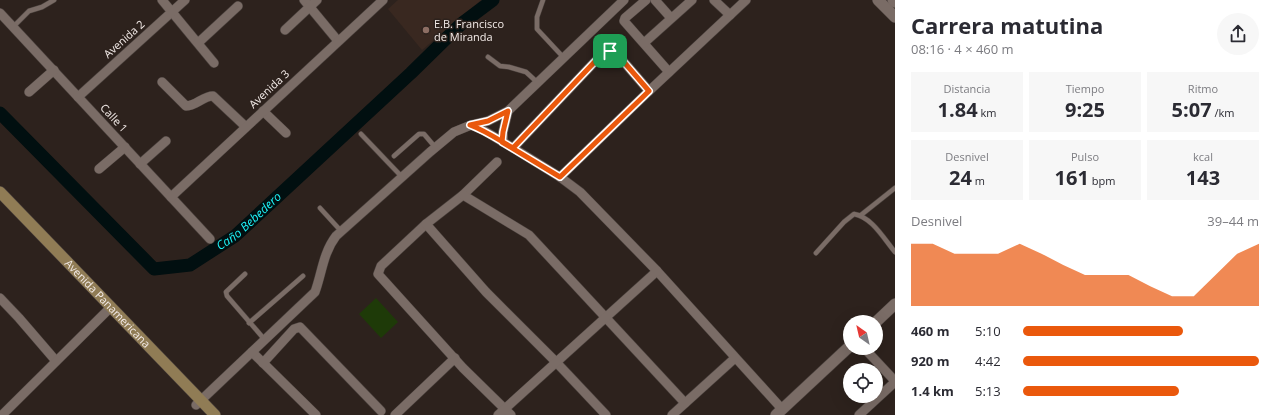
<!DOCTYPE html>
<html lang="es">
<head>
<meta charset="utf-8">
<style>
  body { margin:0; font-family:"Open Sans",sans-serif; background:#f7f7f7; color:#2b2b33; height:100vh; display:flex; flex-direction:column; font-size:15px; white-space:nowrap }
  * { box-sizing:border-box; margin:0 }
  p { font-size:13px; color:#7c7c81 }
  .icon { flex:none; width:22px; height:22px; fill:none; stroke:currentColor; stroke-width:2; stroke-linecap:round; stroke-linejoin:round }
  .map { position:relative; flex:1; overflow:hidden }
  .sheet { display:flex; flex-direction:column; background:#fff; width:380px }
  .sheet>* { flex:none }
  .needle { width:26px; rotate:326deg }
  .fabs { position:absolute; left:843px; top:315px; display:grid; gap:8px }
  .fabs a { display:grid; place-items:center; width:40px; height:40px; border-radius:50%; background:#fff; box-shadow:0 4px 16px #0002; font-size:20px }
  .pin { position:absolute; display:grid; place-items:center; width:34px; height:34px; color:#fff; margin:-17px; border-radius:8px; box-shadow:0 2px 6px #0006 }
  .round { display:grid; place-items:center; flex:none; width:42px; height:42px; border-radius:21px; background:#f7f7f7 }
  .head { display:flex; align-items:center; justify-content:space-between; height:68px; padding:0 16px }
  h1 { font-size:22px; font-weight:700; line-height:30px }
  .metrics { display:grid; grid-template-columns:repeat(3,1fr); gap:6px; height:68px; padding:4px 16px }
  .metrics div { display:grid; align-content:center; border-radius:0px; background:#f7f7f7; text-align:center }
  .metrics b { font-size:20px; font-weight:700 }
  .metrics small { font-size:11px; font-weight:400 }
  .metrics p { font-size:11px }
  .chart { height:112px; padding:8px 16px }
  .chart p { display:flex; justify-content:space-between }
  .chart svg { width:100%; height:72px; margin-top:4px; fill:#ea580c; opacity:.7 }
  ul { padding:0 16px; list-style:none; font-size:13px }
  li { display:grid; grid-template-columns:64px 48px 1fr; align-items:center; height:30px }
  li i { height:10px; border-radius:5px; background:#ea580c }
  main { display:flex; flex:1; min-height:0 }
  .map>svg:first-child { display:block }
  .built { fill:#392820 }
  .green { fill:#1e3a08 }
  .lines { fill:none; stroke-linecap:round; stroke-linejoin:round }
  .river { stroke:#010f10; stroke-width:13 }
  .service-casing { stroke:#4a413d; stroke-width:5.5 }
  .minor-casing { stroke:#4a413d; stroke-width:10 }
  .tertiary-casing { stroke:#4a413d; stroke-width:12 }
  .secondary-casing { stroke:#4a413d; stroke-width:12 }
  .service { stroke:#7a6c66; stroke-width:4.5 }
  .minor { stroke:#7a6c66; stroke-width:9 }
  .tertiary { stroke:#7a6c66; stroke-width:11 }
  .secondary { stroke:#907c55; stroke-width:11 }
  .route-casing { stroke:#fff; stroke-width:8 }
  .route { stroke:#ea580c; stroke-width:5 }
  .education-dot { fill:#8d6e63; stroke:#2d221d; stroke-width:1.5 }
  .labels { text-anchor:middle; stroke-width:3; stroke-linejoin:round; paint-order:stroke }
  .poi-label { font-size:11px; fill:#f3ebe8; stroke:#2d221d; text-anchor:start }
  .street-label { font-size:11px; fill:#f3ebe8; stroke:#2d221d }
  .water-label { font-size:12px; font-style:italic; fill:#1ef2f7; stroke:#2d221d }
</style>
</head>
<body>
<main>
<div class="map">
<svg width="895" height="415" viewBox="0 0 895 415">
  <rect width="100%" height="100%" fill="#2d221d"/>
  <!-- built -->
  <polygon class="built" points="398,0 481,0 422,50 388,9"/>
  <!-- green -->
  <polygon class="green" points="376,298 398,322 381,338 359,314"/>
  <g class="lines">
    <!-- river -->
    <path class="river" id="s1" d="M 0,113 L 154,269 L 190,265 L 235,236 L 411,73 L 461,24 L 493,0"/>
    <!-- service casing -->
    <g class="service-casing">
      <g id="service">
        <polyline points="543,0 537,17 537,29 564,58"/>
        <polyline points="13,27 29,11 42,7 54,0"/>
        <polyline points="488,57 500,66 509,67 526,72 538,83"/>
        <polyline points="361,134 402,177"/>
        <polyline points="394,156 419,134 424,134 435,147"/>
        <polyline points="320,208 341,231"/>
        <polyline points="861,215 895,188"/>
        <path d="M 816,253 L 844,222 L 854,214 C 872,217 884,239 895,252"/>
        <polyline points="245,274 226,292 227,296 265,340"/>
        <polyline points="249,323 303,276"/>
      </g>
    </g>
    <!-- minor casing -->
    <g class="minor-casing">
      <g id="minor">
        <polyline points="162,0 214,63"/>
        <polyline points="304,0 338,41"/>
        <polyline points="646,0 625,18 624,21 669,72"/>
        <polyline points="655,0 671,18"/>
        <polyline points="714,0 730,15"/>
        <polyline points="0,13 210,239"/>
        <polyline points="285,30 317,0"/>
        <polyline points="198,43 238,6"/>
        <polyline points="644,43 692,0"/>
        <path d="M 162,82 L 186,106 C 196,106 203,96 213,96 L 246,127"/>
        <polyline points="29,92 54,70"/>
        <polyline points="78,97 185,0"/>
        <polyline points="263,111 286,133"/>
        <polyline points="471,125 483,130 513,148 560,177 580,192 657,271 782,409"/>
        <polyline points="503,142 503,132 508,111"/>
        <polyline points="513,148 604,52 610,51 617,54 649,91"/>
        <polyline points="497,162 463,195 426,224 381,266 378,274 463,368 511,415"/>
        <polyline points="140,164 166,141"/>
        <polyline points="99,169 125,147"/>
        <polyline points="560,177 649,91 746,0"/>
        <polyline points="463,195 529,235 685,403"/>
        <polyline points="171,197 383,0"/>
        <polyline points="426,224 486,292 556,362 606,415"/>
        <polyline points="0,298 19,318 56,361"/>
        <polyline points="864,348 895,381"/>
        <polyline points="252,352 316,415"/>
        <polyline points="263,363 294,329 300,327 381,411"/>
        <path d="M 196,405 L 315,292 C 322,273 323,253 336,236 L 430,152 L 454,132 L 471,125 L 488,121 L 508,111 L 624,0"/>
        <polyline points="2,415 111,307"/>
        <polyline points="395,415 455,358"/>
        <polyline points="498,415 657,271"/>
        <polyline points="672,415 735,358"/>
        <polyline points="859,415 895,382"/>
      </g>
    </g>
    <!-- tertiary casing -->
    <g class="tertiary-casing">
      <g id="tertiary">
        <polyline points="878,0 895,17"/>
        <polyline points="893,0 895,2"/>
        <polyline points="876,322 895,304"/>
        <polyline points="776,415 850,346"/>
      </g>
    </g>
    <!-- secondary casing -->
    <g class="secondary-casing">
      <g id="secondary">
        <path id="s2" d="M 0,192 L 215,415"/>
      </g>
    </g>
    <!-- service -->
    <use href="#service" class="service"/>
    <!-- minor -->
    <use href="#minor" class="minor"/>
    <!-- tertiary -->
    <use href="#tertiary" class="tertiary"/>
    <!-- secondary -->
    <use href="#secondary" class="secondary"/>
  </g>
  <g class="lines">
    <!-- route casing -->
    <g class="route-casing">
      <path id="route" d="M 610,51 L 604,52 L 513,148 C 499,140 486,131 470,125 L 488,121 L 508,111 L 503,132 L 502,142 L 560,177 L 649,91 L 617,54 L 610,51"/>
    </g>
    <!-- route -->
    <use href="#route" class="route"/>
  </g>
  <!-- markers -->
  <circle class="education-dot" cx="426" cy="30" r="4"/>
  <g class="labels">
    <!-- poi labels -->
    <g class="poi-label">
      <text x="434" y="28">E.B. Francisco<tspan x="434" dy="13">de Miranda</tspan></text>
    </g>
    <!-- street labels -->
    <g class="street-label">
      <text transform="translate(124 39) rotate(-42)" y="4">Avenida 2</text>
      <text transform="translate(269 89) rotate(-43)" y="4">Avenida 3</text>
      <text transform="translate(114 118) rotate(47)" y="4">Calle 1</text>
      <text dy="4" stroke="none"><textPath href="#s2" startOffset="155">Avenida Panamericana</textPath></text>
    </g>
    <!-- water labels -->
    <g class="water-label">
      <text dy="4" stroke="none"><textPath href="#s1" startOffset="329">Caño Bebedero</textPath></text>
    </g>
  </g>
</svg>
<div class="fabs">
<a><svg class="needle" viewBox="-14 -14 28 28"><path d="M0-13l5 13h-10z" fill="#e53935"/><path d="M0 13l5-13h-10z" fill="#7c7c81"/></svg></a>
<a><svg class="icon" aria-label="locate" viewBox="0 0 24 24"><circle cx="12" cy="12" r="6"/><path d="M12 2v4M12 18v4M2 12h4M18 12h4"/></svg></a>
</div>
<div class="pin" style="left:610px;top:51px;background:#1e9e55"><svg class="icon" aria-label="arrive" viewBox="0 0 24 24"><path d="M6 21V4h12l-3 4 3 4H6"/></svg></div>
</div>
<section class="sheet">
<div class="head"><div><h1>Carrera matutina</h1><p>08:16 · 4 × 460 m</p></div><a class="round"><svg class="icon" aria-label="share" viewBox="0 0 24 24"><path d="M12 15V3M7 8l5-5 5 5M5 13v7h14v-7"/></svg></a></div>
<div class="metrics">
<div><p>Distancia</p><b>1.84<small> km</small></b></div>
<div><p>Tiempo</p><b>9:25</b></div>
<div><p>Ritmo</p><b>5:07<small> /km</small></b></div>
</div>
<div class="metrics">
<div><p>Desnivel</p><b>24<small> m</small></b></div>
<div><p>Pulso</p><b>161<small> bpm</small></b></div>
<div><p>kcal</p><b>143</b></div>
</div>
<div class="chart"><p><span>Desnivel</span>39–44 m</p>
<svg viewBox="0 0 160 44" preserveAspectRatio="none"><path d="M0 44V6L10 6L20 12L30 12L40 12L50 6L60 12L70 19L80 25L90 25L100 25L110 32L120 38L130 38L140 25L150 12L160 6V44z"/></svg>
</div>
<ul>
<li><b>460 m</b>5:10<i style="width:68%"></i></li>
<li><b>920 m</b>4:42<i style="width:100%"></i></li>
<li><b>1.4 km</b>5:13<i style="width:66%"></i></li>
</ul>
</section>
</main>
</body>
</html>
